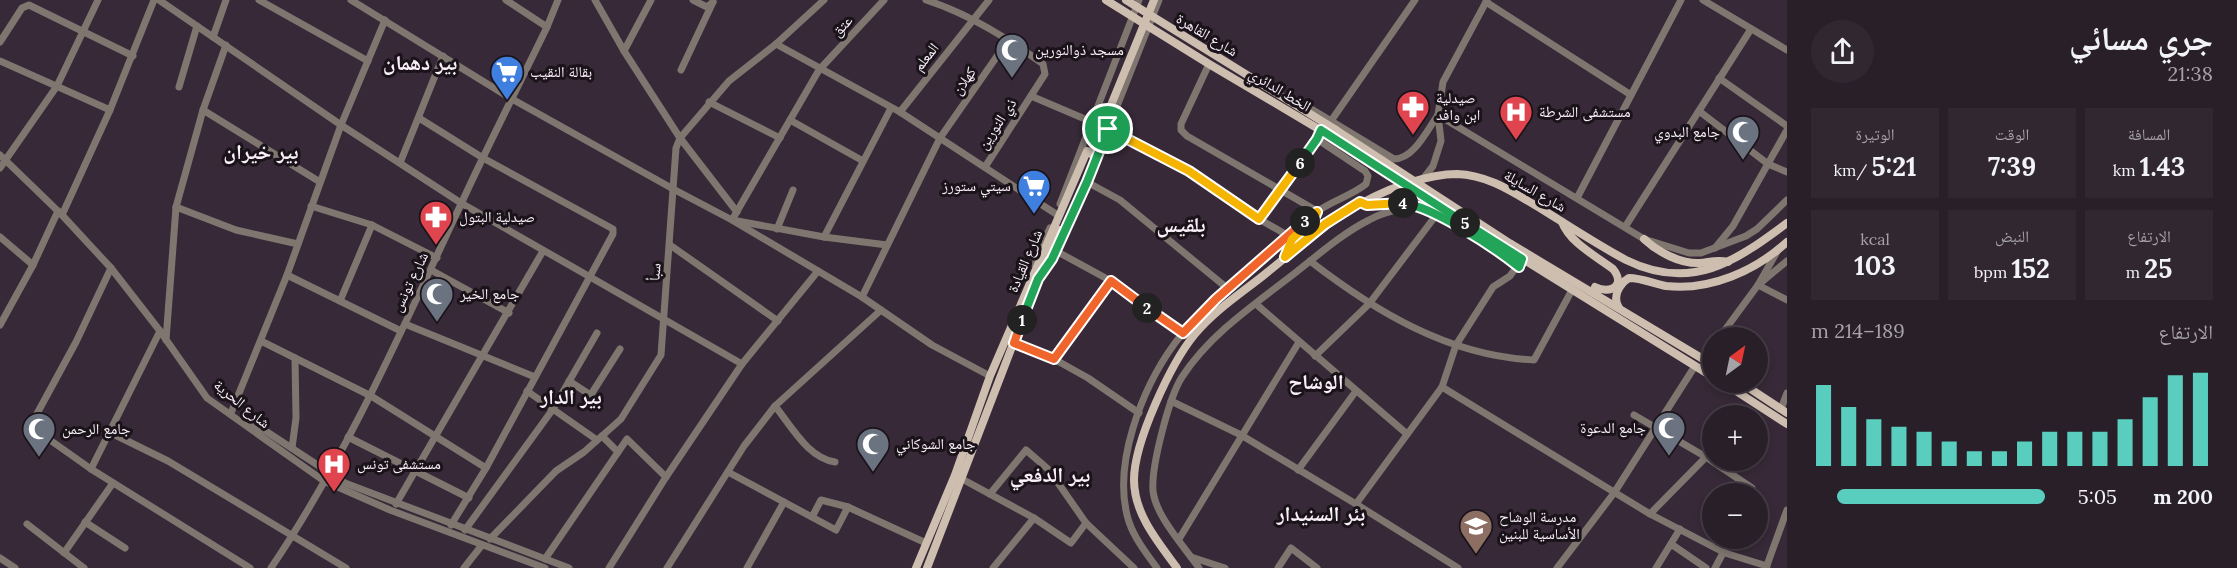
<!DOCTYPE html>
<html lang="ar">
<head>
<meta charset="utf-8">
<style>
  body { margin:0; font-family:Lora,"Noto Naskh Arabic",serif; background:#312731; color:#f1f3f6; direction:rtl; height:100vh; display:flex; flex-direction:column; font-size:22px; white-space:nowrap }
  * { box-sizing:border-box; margin:0 }
  p { font-size:20px; color:#a5a2a8 }
  .icon { flex:none; width:33px; height:33px; fill:none; stroke:currentColor; stroke-width:2; stroke-linecap:round; stroke-linejoin:round }
  .map { position:relative; flex:1; overflow:hidden; direction:ltr }
  .side { display:flex; flex-direction:column; background:#291f29; width:450px }
  .side>* { flex:none }
  .needle { width:39px; rotate:33deg }
  .controls { position:absolute; left:1702px; top:327px; display:grid; gap:12px }
  .controls a { display:grid; place-items:center; width:66px; height:66px; border-radius:50%; background:#291f29; box-shadow:0 3px 9px #0003,0 0 0 2px #453d46; font-size:30px }
  .pin { position:absolute; display:grid; place-items:center; width:51px; height:51px; color:#fff; margin:-26px; border:3px solid #fff; border-radius:50%; box-shadow:0 2px 6px #0007 }
  .km { position:absolute; width:30px; height:30px; margin:-15px; border-radius:50%; background:#222; color:#fff; font-size:16px; line-height:30px; text-align:center }
  .round { display:grid; place-items:center; flex:none; width:63px; height:63px; border-radius:32px; background:#312731 }
  .headline { display:flex; align-items:center; justify-content:space-between; height:102px; padding:0 24px }
  h1 { font-size:33px; font-weight:800; line-height:45px }
  .stats { display:grid; grid-template-columns:repeat(3,1fr); gap:9px; height:102px; padding:6px 24px }
  .stats div { display:grid; align-content:center; border-radius:0px; background:#312731; text-align:center }
  .stats b { font-size:26px; font-weight:800 }
  .stats small { font-size:16px; font-weight:400 }
  .stats p { font-size:16px }
  .chart { height:168px; padding:12px 24px }
  .chart p { display:flex; justify-content:space-between }
  .chart svg { width:100%; height:108px; margin-top:6px; stroke:#59cebf; stroke-width:6 }
  ul { padding:0 24px; list-style:none; font-size:20px }
  li { display:grid; grid-template-columns:96px 72px 1fr; align-items:center; height:45px }
  li i { height:15px; border-radius:8px; background:#59cebf }
  main { display:flex; flex:1; min-height:0 }
  .map>svg:first-child { display:block }
  .lines { fill:none; stroke-linecap:round; stroke-linejoin:round }
  .minor { stroke:#7e766f; stroke-width:7 }
  .major { stroke:#cdbeaf; stroke-width:8 }
  .major-bridge { stroke:#cdbeaf; stroke-width:8 }
  .split-1-casing { stroke:#fff; stroke-width:12 }
  .split-2-casing { stroke:#fff; stroke-width:12 }
  .split-3-casing { stroke:#fff; stroke-width:12 }
  .split-4-casing { stroke:#fff; stroke-width:12 }
  .split-5-casing { stroke:#fff; stroke-width:12 }
  .split-6-casing { stroke:#fff; stroke-width:12 }
  .split-7-casing { stroke:#fff; stroke-width:12 }
  .split-1 { stroke:#22a559; stroke-width:8 }
  .split-2 { stroke:#f0652b; stroke-width:8 }
  .split-3 { stroke:#f0652b; stroke-width:8 }
  .split-4 { stroke:#f5b400; stroke-width:8 }
  .split-5 { stroke:#22a559; stroke-width:8 }
  .split-6 { stroke:#22a559; stroke-width:8 }
  .split-7 { stroke:#f5b400; stroke-width:8 }
  .labels { text-anchor:middle; stroke-width:6; stroke-linejoin:round; paint-order:stroke }
  .street-label { font-size:15px; fill:#f9f0f9; stroke:#1a141a }
  .poi-label { font-size:15px; fill:#f9f0f9; stroke:#1a141a; text-anchor:start }
  .district-label { font-size:21px; font-weight:bold; fill:#f9f0f9; stroke:#1a141a }
</style>
</head>
<body>
<main>
<section class="side">
<div class="headline"><div><h1>جري مسائي</h1><p>21:38</p></div><a class="round"><svg class="icon" aria-label="share" viewBox="0 0 24 24"><path d="M12 15V3M7 8l5-5 5 5M5 13v7h14v-7"/></svg></a></div>
<div class="stats">
<div><p>المسافة</p><b>1.43<small> km</small></b></div>
<div><p>الوقت</p><b>7:39</b></div>
<div><p>الوتيرة</p><b>5:21<small> /km</small></b></div>
</div>
<div class="stats">
<div><p>الارتفاع</p><b>25<small> m</small></b></div>
<div><p>النبض</p><b>152<small> bpm</small></b></div>
<div><p>kcal</p><b>103</b></div>
</div>
<div class="chart"><p><span>الارتفاع</span>189–214 m</p>
<svg viewBox="0 0 160 44" preserveAspectRatio="none"><path d="M5 44V11M15 44V20M25 44V25M35 44V28M45 44V30M55 44V34M65 44V38M75 44V38M85 44V34M95 44V30M105 44V30M115 44V30M125 44V25M135 44V16M145 44V7M155 44V6"/></svg>
</div>
<ul>
<li><b>200 m</b>5:05<i style="width:89%"></i></li>
</ul>
</section>
<div class="map">
<svg width="1787" height="568" viewBox="0 0 1787 568">
  <rect width="100%" height="100%" fill="#372937"/>
  <g class="lines">
    <!-- minor -->
    <g class="minor">
      <polyline points="159,0 341,125 461,203 742,364"/>
      <polyline points="259,0 368,61"/>
      <polyline points="351,0 512,99 675,190 732,220 862,297 932,345 990,376"/>
      <polyline points="506,0 547,27"/>
      <polyline points="595,0 624,51 680,138 737,212"/>
      <polyline points="693,0 707,7 713,2"/>
      <polyline points="884,0 819,70 732,220 824,237 887,245"/>
      <path d="M 926,0 C 969,14 1007,38 1043,64 L 1045,74 L 985,167"/>
      <polyline points="1703,0 1787,50"/>
      <polyline points="1486,2 1631,95"/>
      <polyline points="213,37 226,0"/>
      <polyline points="0,42 22,8 29,5 133,56"/>
      <polyline points="776,44 900,112 1056,214"/>
      <polyline points="624,51 651,0"/>
      <polyline points="0,61 110,110"/>
      <polyline points="1209,64 1181,124 1181,130 1187,136 1317,211"/>
      <polyline points="681,70 713,2"/>
      <polyline points="1719,78 1787,126"/>
      <polyline points="179,87 197,26"/>
      <polyline points="1031,96 1092,122"/>
      <path d="M 1287,98 L 1303,104 L 1394,159 C 1414,159 1427,130 1438,115"/>
      <polyline points="709,102 780,138"/>
      <polyline points="203,110 320,182"/>
      <polyline points="1699,111 1768,164 1787,172"/>
      <polyline points="900,112 989,0"/>
      <polyline points="1438,115 1644,239 1689,253 1701,253 1746,236 1757,229 1787,200"/>
      <polyline points="419,118 483,158 613,229 613,234 486,468 451,525"/>
      <polyline points="790,120 863,161"/>
      <polyline points="1331,121 1415,0"/>
      <polyline points="1108,129 1189,171 1259,219 1287,235"/>
      <polyline points="0,155 62,215 111,268 160,331 207,398 324,481 390,510 545,568"/>
      <polyline points="400,163 443,56"/>
      <polyline points="0,168 57,86 98,0"/>
      <polyline points="1423,179 1433,166 1441,141 1438,115 1443,82 1487,0"/>
      <polyline points="1087,182 1120,200 1227,288"/>
      <polyline points="1577,198 1681,0"/>
      <path d="M 1360,202 C 1377,208 1394,201 1411,204 C 1438,210 1496,249 1519,267"/>
      <polyline points="1060,204 1139,0"/>
      <polyline points="311,206 372,225 437,258"/>
      <polyline points="176,207 236,230 298,244"/>
      <polyline points="62,215 110,110 154,0"/>
      <polyline points="1259,219 1317,139"/>
      <polyline points="1625,227 1751,29"/>
      <polyline points="777,229 793,190"/>
      <polyline points="0,237 33,265"/>
      <polyline points="824,237 891,108"/>
      <polyline points="670,245 778,321"/>
      <polyline points="1715,248 1733,226 1787,130"/>
      <polyline points="1056,251 1111,281 1183,333"/>
      <path d="M 1310,261 C 1376,312 1449,356 1534,360 L 1572,290"/>
      <polyline points="1787,261 1758,285 1787,300"/>
      <polyline points="1035,265 1038,253 1050,228"/>
      <polyline points="111,268 76,342 33,421 33,428 91,469 250,568"/>
      <polyline points="431,270 509,313"/>
      <polyline points="1044,270 1056,251 1087,182 1159,0"/>
      <polyline points="287,275 401,331"/>
      <polyline points="862,297 940,138 1009,39"/>
      <polyline points="340,301 372,225"/>
      <polyline points="1256,304 1407,434"/>
      <polyline points="405,324 535,377"/>
      <polyline points="0,325 33,265 58,211"/>
      <polyline points="1719,338 1758,285 1778,250"/>
      <polyline points="166,340 176,207 203,110 226,45"/>
      <polyline points="261,341 371,396 486,468"/>
      <polyline points="1014,343 1054,359 1088,378 1139,413"/>
      <polyline points="1315,356 1369,304 1437,214"/>
      <polyline points="1054,359 1111,281"/>
      <polyline points="1703,359 1713,345"/>
      <polyline points="569,381 589,394 592,393 620,349"/>
      <polyline points="1442,387 1650,514 1725,553 1767,566"/>
      <polyline points="527,391 597,440"/>
      <polyline points="1171,401 1241,435 1356,504 1458,568"/>
      <path d="M 775,406 C 792,427 808,458 835,462"/>
      <polyline points="1781,409 1787,393"/>
      <polyline points="231,413 287,275 341,125 385,20"/>
      <polyline points="1634,415 1706,457 1752,488 1749,494"/>
      <polyline points="244,420 264,430 345,483 569,568"/>
      <polyline points="109,432 168,461 346,568"/>
      <polyline points="602,436 618,452"/>
      <polyline points="348,437 469,498"/>
      <polyline points="292,448 296,418 295,358"/>
      <polyline points="91,469 160,331"/>
      <polyline points="1298,470 1356,391"/>
      <polyline points="728,472 836,530 848,507"/>
      <polyline points="962,479 1034,518 1071,543 1086,523"/>
      <polyline points="990,494 1026,450 1049,470 1086,523 1134,568"/>
      <polyline points="396,504 543,251"/>
      <polyline points="1356,504 1442,387 1456,345 1493,287 1510,276 1522,259"/>
      <polyline points="1650,514 1706,457"/>
      <polyline points="812,517 821,500 848,507 926,543"/>
      <polyline points="85,522 125,548"/>
      <polyline points="27,524 84,568"/>
      <polyline points="465,530 553,409 597,333"/>
      <polyline points="490,539 556,471 584,452 621,419 661,355 676,148 680,138 729,81 776,44 824,0"/>
      <polyline points="1179,539 1299,342"/>
      <polyline points="1671,544 1706,568"/>
      <polyline points="64,553 113,483"/>
      <polyline points="1191,557 1225,568"/>
      <polyline points="0,558 15,568"/>
      <polyline points="545,559 627,439 666,477"/>
      <path d="M 271,568 C 348,454 403,327 462,202 C 489,143 519,85 547,27 L 558,0"/>
      <polyline points="464,568 482,545"/>
      <polyline points="609,568 666,477 742,364 818,271"/>
      <polyline points="667,568 744,446 775,406 881,310"/>
      <polyline points="747,568 784,502"/>
      <polyline points="993,568 1034,518"/>
      <path d="M 1157,568 C 1146,553 1135,539 1129,522 C 1111,466 1142,388 1175,343 C 1196,315 1224,292 1249,269 C 1271,250 1292,230 1315,213 C 1331,201 1351,196 1366,184 L 1368,176 L 1365,171 L 1317,139 L 1321,130"/>
      <path d="M 1199,568 C 1184,546 1156,517 1153,491 C 1151,467 1169,397 1182,377 C 1210,334 1255,304 1295,273 C 1318,255 1343,233 1369,220 C 1385,211 1403,208 1421,207"/>
      <polyline points="1278,568 1291,548 1317,568"/>
      <polyline points="1557,568 1614,493 1695,366"/>
      <polyline points="1656,568 1680,529"/>
      <polyline points="1715,568 1731,538"/>
      <polyline points="1766,568 1787,510"/>
    </g>
    <!-- major -->
    <g class="major">
      <polyline points="1106,0 1209,64 1332,137"/>
      <polyline points="1126,0 1336,130"/>
      <path d="M 1562,222 C 1570,243 1596,256 1613,269 C 1626,285 1611,295 1595,287"/>
      <path d="M 1644,239 C 1658,252 1680,264 1700,263 C 1710,262 1718,259 1728,262"/>
      <polyline points="1511,244 1713,365"/>
      <polyline points="1510,251 1713,377"/>
      <polyline points="1286,256 1292,239 1315,219 1317,211"/>
      <path d="M 1619,308 C 1612,297 1619,284 1629,278 C 1642,278 1654,284 1666,286 C 1710,291 1755,271 1787,242"/>
      <polyline points="1722,382 1787,424"/>
      <polyline points="1740,382 1787,413"/>
      <polyline points="916,568 955,475 990,376 1087,151"/>
      <polyline points="927,568 1038,279 1059,230"/>
      <path d="M 1177,568 C 1158,542 1134,514 1134,480 C 1134,442 1171,363 1195,334 C 1214,311 1240,294 1264,275 C 1311,237 1349,202 1408,183 C 1424,178 1441,174 1457,174 C 1489,175 1514,193 1540,208 C 1569,226 1596,244 1626,260 C 1691,292 1735,262 1787,223"/>
    </g>
    <!-- major-bridge -->
    <g class="major-bridge">
      <polyline points="1336,130 1511,244"/>
      <polyline points="1332,137 1510,251"/>
      <polyline points="1091,154 1154,0"/>
    </g>
  </g>
  <g class="lines">
    <!-- split-1 casing -->
    <g class="split-1-casing">
      <polyline id="split-1" points="1022,320 1038,279 1052,259 1087,182 1108,129"/>
    </g>
    <!-- split-2 casing -->
    <g class="split-2-casing">
      <polyline id="split-2" points="1022,320 1014,343 1054,359 1111,281 1147,308"/>
    </g>
    <!-- split-3 casing -->
    <g class="split-3-casing">
      <polyline id="split-3" points="1147,308 1183,333 1216,299 1305,221"/>
    </g>
    <!-- split-4 casing -->
    <g class="split-4-casing">
      <polyline id="split-4" points="1305,221 1317,212 1314,219 1292,239 1285,257 1325,224 1360,202 1367,205 1403,203"/>
    </g>
    <!-- split-5 casing -->
    <g class="split-5-casing">
      <path id="split-5" d="M 1403,203 C 1434,207 1494,247 1519,267 L 1522,259 L 1465,223"/>
    </g>
    <!-- split-6 casing -->
    <g class="split-6-casing">
      <polyline id="split-6" points="1300,163 1317,139 1321,130 1465,223"/>
    </g>
    <!-- split-7 casing -->
    <g class="split-7-casing">
      <polyline id="split-7" points="1108,129 1189,171 1259,219 1300,163"/>
    </g>
    <!-- split-1 -->
    <use href="#split-1" class="split-1"/>
    <!-- split-2 -->
    <use href="#split-2" class="split-2"/>
    <!-- split-3 -->
    <use href="#split-3" class="split-3"/>
    <!-- split-4 -->
    <use href="#split-4" class="split-4"/>
    <!-- split-5 -->
    <use href="#split-5" class="split-5"/>
    <!-- split-6 -->
    <use href="#split-6" class="split-6"/>
    <!-- split-7 -->
    <use href="#split-7" class="split-7"/>
  </g>
  <!-- icons -->
  <defs>
    <g id="mosque-pin" transform="scale(1.725)"><path d="M0 17L-7.5 6A9.5 9.5 0 1 1 7.5 6Z" fill="#6b7280" stroke="#1a141a"/><path d="M3.5-4.9A6 6 0 1 0 3.5 4.9A5 5 0 1 1 3.5-4.9Z" fill="#fff"/></g>
    <g id="supermarket-pin" transform="scale(1.725)"><path d="M0 17L-7.5 6A9.5 9.5 0 1 1 7.5 6Z" fill="#3f7fe0" stroke="#1a141a"/><path d="M-6-5.5h2.5l.6 2H6L4.5 2H-2.5L-4.4-4H-6ZM-1.5 3.2a1.3 1.3 0 1 0 .1 0ZM3 3.2a1.3 1.3 0 1 0 .1 0Z" fill="#fff"/></g>
    <g id="pharmacy-pin" transform="scale(1.725)"><path d="M0 17L-7.5 6A9.5 9.5 0 1 1 7.5 6Z" fill="#e0444e" stroke="#1a141a"/><path d="M-2-6h4v4h4v4h-4v4h-4v-4h-4v-4h4Z" fill="#fff"/></g>
    <g id="hospital-pin" transform="scale(1.725)"><path d="M0 17L-7.5 6A9.5 9.5 0 1 1 7.5 6Z" fill="#e0444e" stroke="#1a141a"/><path d="M-5-5h3v3.5h4V-5h3V5h-3V1.5h-4V5h-3Z" fill="#fff"/></g>
    <g id="school-pin" transform="scale(1.725)"><path d="M0 17L-7.5 6A9.5 9.5 0 1 1 7.5 6Z" fill="#8d6e63" stroke="#1a141a"/><path d="M0-5L7-2L0 1L-7-2ZM-4 1L0 2.5L4 1V4Q0 6-4 4Z" fill="#fff"/></g>
  </defs>
  <g fill-rule="evenodd">
    <use href="#mosque-pin" x="1012" y="50"/>
    <use href="#supermarket-pin" x="507" y="72"/>
    <use href="#pharmacy-pin" x="1413" y="107"/>
    <use href="#hospital-pin" x="1516" y="112"/>
    <use href="#mosque-pin" x="1743" y="132"/>
    <use href="#supermarket-pin" x="1034" y="186"/>
    <use href="#pharmacy-pin" x="436" y="217"/>
    <use href="#mosque-pin" x="437" y="294"/>
    <use href="#mosque-pin" x="1669" y="428"/>
    <use href="#mosque-pin" x="39" y="429"/>
    <use href="#mosque-pin" x="873" y="444"/>
    <use href="#hospital-pin" x="334" y="464"/>
    <use href="#school-pin" x="1476" y="526"/>
  </g>
  <g class="labels">
    <!-- street labels -->
    <g class="street-label">
      <text transform="translate(842 26) rotate(-47)" y="5">عتق</text>
      <text transform="translate(1207 35) rotate(31)" y="5">شارع القاهرة</text>
      <text transform="translate(926 57) rotate(-52)" y="5">المعلم</text>
      <text transform="translate(964 81) rotate(-55)" y="5">كهلان</text>
      <text transform="translate(1280 90) rotate(31)" y="5">الخط الدائري</text>
      <text transform="translate(997 124) rotate(-57)" y="5">ذي النورين</text>
      <text transform="translate(1535 191) rotate(30)" y="5">شارع السايلة</text>
      <text transform="translate(1025 261) rotate(-67)" y="5">شارع القيادة</text>
      <text transform="translate(655 272) rotate(-86)" y="5">سبأ</text>
      <text transform="translate(410 282) rotate(-64)" y="5">شارع تونس</text>
      <text transform="translate(242 404) rotate(39)" y="5">شارع الحرية</text>
    </g>
    <!-- poi labels -->
    <g class="poi-label">
      <text x="1035" y="55">مسجد ذوالنورين</text>
      <text x="530" y="77">بقالة النقيب</text>
      <text x="1436" y="103">صيدلية<tspan x="1436" dy="17">ابن وافد</tspan></text>
      <text x="1539" y="117">مستشفى الشرطة</text>
      <text x="1720" y="137" text-anchor="end">جامع البدوي</text>
      <text x="1011" y="191" text-anchor="end">سيتي ستورز</text>
      <text x="459" y="222">صيدلية البتول</text>
      <text x="460" y="299">جامع الخير</text>
      <text x="1646" y="433" text-anchor="end">جامع الدعوة</text>
      <text x="62" y="434">جامع الرحمن</text>
      <text x="896" y="449">جامع الشوكاني</text>
      <text x="357" y="469">مستشفى تونس</text>
      <text x="1499" y="522">مدرسة الوشاح<tspan x="1499" dy="17">الأساسية للبنين</tspan></text>
    </g>
    <!-- district labels -->
    <g class="district-label">
      <text x="420" y="70">بير دهمان</text>
      <text x="261" y="159">بير خيران</text>
      <text x="1181" y="232">بلقيس</text>
      <text x="1316" y="389">الوشاح</text>
      <text x="571" y="404">بير الدار</text>
      <text x="1050" y="482">بير الدفعي</text>
      <text x="1321" y="521">بئر السنيدار</text>
    </g>
  </g>
</svg>
<div class="controls">
<a><svg class="needle" viewBox="-14 -14 28 28"><path d="M0-13l5 13h-10z" fill="#e53935"/><path d="M0 13l5-13h-10z" fill="#a5a2a8"/></svg></a>
<a>+</a>
<a>−</a>
</div>
<div class="pin" style="left:1108px;top:129px;background:#1e9e55"><svg class="icon" aria-label="arrive" viewBox="0 0 24 24"><path d="M6 21V4h12l-3 4 3 4H6"/></svg></div>
<b class="km" style="left:1022px;top:320px">1</b>
<b class="km" style="left:1147px;top:308px">2</b>
<b class="km" style="left:1305px;top:221px">3</b>
<b class="km" style="left:1403px;top:203px">4</b>
<b class="km" style="left:1465px;top:223px">5</b>
<b class="km" style="left:1300px;top:163px">6</b>
</div>
</main>
</body>
</html>
